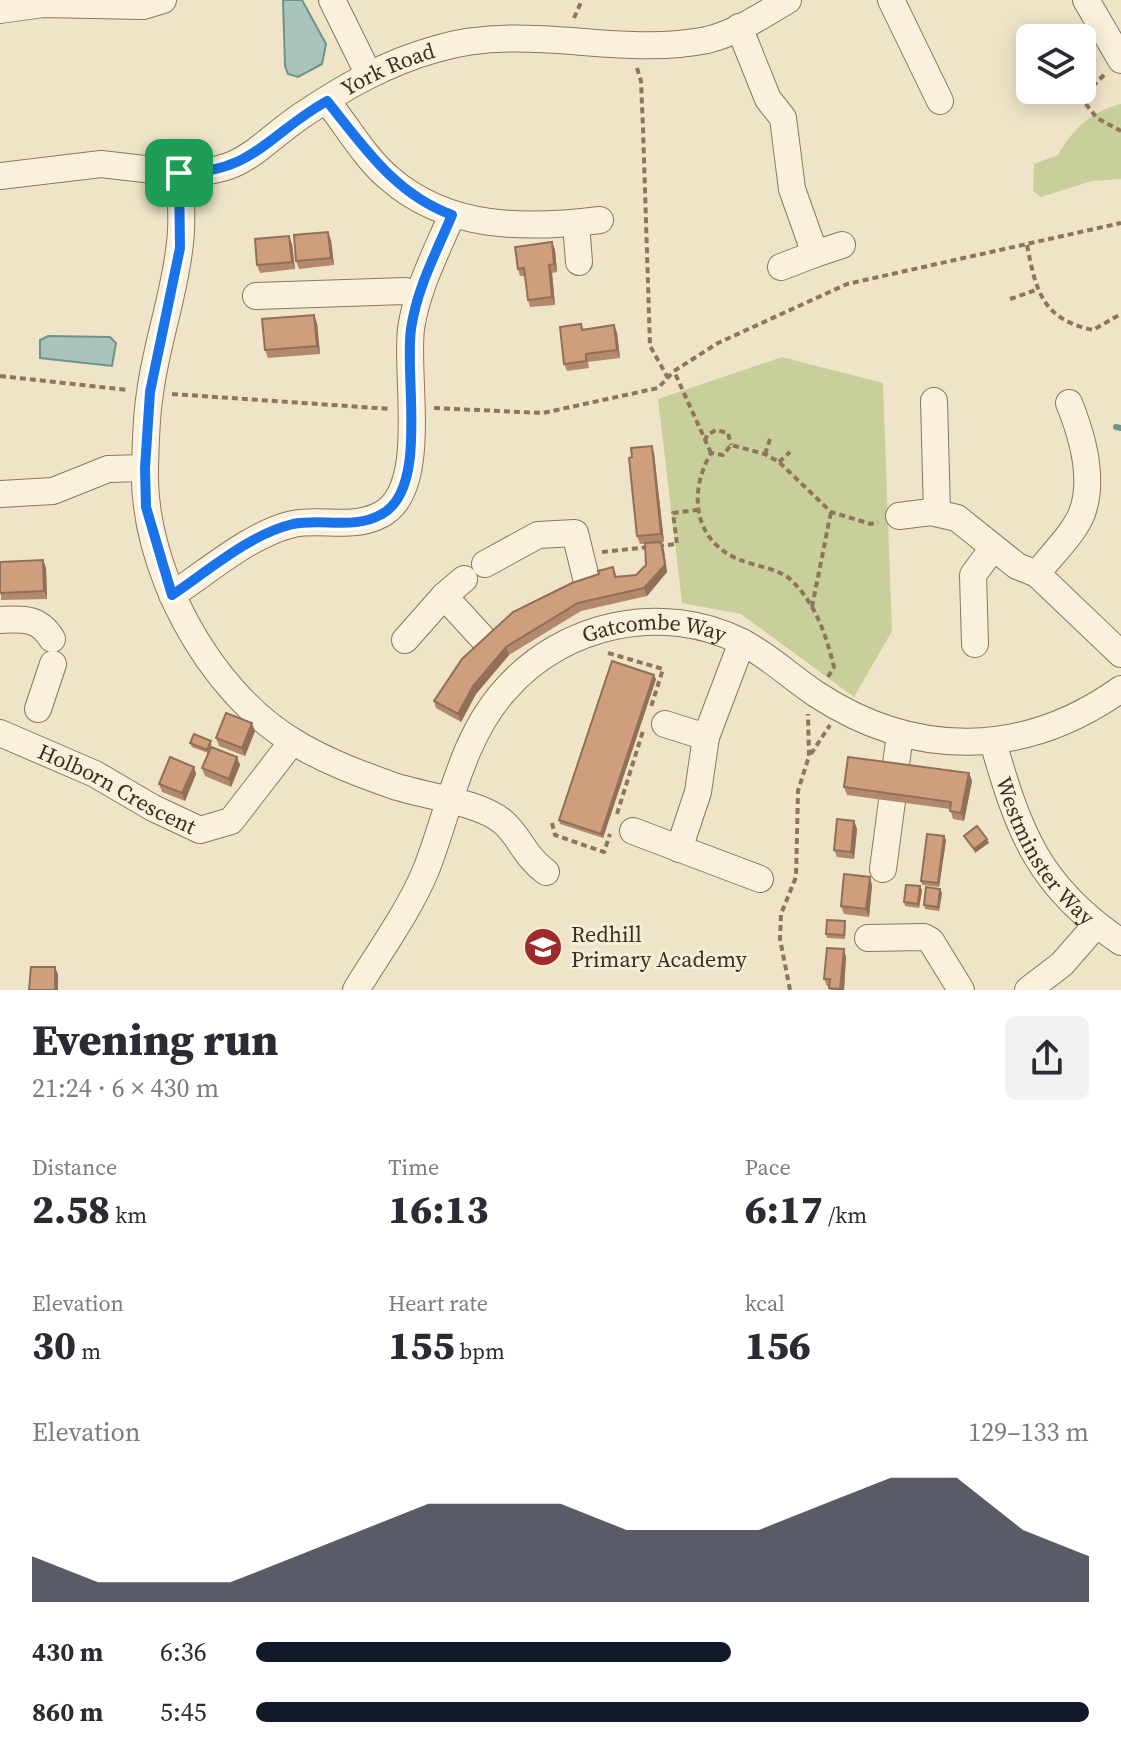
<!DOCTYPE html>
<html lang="en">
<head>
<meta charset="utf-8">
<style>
  body { margin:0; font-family:"Source Serif 4",serif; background:#f2f2f3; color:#2b2b33; height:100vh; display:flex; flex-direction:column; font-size:30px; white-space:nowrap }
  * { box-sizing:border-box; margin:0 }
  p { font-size:26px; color:#7c7c81 }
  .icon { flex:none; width:44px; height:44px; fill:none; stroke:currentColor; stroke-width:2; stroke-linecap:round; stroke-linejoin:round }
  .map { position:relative; height:990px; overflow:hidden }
  .panel { display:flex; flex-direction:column; background:#fff; flex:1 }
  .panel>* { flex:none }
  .controls { position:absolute; left:1016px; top:24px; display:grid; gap:16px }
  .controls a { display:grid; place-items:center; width:80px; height:80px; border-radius:12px; background:#fff; box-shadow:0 4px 20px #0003; font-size:40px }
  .pin { position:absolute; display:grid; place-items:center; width:68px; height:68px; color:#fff; margin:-34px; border-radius:16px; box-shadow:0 4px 12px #0006 }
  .round { display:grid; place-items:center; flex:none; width:84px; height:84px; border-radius:12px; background:#f2f2f3 }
  .headline { display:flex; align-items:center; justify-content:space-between; height:136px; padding:0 32px }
  h1 { font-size:44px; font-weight:800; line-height:60px }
  .figures { display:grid; grid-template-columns:repeat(3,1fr); gap:12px; height:136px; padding:8px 32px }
  .figures div { display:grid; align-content:center }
  .figures b { font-size:40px; font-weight:800 }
  .figures small { font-size:22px; font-weight:400 }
  .figures p { font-size:22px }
  .chart { height:224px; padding:16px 32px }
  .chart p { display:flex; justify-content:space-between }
  .chart svg { width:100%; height:144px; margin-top:8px; fill:#111827; opacity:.7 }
  ul { padding:0 32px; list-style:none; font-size:26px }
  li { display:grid; grid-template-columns:128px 96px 1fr; align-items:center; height:60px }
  li i { height:20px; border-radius:10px; background:#111827 }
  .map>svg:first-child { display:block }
  .green { fill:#c9cf9b }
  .water { fill:#a9c4bc; stroke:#6f938a; stroke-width:2 }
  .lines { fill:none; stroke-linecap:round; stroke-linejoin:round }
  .stream { stroke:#6f938a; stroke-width:6 }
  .minor-casing { stroke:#8d765c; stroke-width:28 }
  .path { stroke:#8d765c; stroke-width:4; stroke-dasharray:6 4; stroke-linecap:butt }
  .minor { stroke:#faf1dc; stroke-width:26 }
  .wall { fill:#b2896c }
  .shaded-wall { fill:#916f58 }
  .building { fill:#cf9f7d; stroke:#916f58; stroke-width:2 }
  .route-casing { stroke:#fff; stroke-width:16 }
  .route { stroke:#1a73e8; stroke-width:10 }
  .labels { text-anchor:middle; stroke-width:6; stroke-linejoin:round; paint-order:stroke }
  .street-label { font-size:22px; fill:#3d2e20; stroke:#f7eed8 }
  .poi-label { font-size:22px; fill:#3d2e20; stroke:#f7eed8; text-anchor:start }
</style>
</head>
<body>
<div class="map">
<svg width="1121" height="990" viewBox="0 0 1121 990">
  <rect width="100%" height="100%" fill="#f0e4c8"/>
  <!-- green -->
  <g class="green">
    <path d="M 1121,104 L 1121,179 L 1092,181 L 1041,197 L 1033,191 L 1034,164 L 1058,155 C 1072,130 1091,111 1121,104 Z"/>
    <polygon points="782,357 883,383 892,631 854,697 741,614 682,603 658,399"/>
  </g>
  <!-- water -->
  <g class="water">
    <polygon points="283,0 302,0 326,44 322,64 298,77 288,74 285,66"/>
    <polygon points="48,336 110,337 116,343 112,366 40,358 40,340"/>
  </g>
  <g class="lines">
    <!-- stream -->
    <polyline class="stream" points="1116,427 1121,428"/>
    <!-- minor casing -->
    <g class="minor-casing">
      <g id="minor">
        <polyline points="332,0 368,73"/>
        <polyline points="891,0 940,101"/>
        <polyline points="1086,0 1121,60"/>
        <polyline points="0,10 43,4 143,6 163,0"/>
        <polyline points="739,27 768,99 783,118 792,189 815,254 781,267"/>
        <path d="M 327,101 C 347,126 365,158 389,178 C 448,230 527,229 600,220"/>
        <polyline points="0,176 101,164 179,173"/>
        <polyline points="576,223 579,262"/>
        <polyline points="815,254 842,245"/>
        <polyline points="256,296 405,291 419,294"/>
        <polyline points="934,401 937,513"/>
        <polyline points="0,494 53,491 108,469 145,468"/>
        <polyline points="899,516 931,512 957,518 1017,566 1037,574 1121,654"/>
        <polyline points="485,564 538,535 575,533 588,586"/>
        <path d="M 1037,574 C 1050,556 1074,534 1082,513 C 1095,478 1082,435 1069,403"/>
        <path d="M 172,595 C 209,571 250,534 293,524 C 322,518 354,530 382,514 C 429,488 405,377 411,329 C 417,288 436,253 452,215"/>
        <polyline points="444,596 464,579"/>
        <path d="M 0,620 C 23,619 39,617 52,639"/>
        <polyline points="405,640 444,596 488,644"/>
        <polyline points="975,644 973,575 993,548"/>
        <polyline points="38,709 53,664"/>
        <polyline points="665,724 706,737"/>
        <path id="s1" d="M 0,733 L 95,774 L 153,808 L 200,830 L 231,821 L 292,742"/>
        <path id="s2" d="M 993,742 C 1019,833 1039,887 1121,942"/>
        <polyline points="895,771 900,735"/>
        <polyline points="633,831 760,879"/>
        <polyline points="679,849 698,792 706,737 742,642"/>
        <polyline points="883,869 892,801"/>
        <path id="s3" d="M 546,872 C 524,856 519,835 503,822 C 480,802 424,796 394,786 C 360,774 325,761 294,742 C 208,691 141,566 145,466 C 146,442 146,417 150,393 C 156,346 173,299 179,251 C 183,225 181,199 179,173 C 245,173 252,150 301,116 C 344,87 386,63 436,49 C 527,22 618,58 707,40 C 736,33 763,15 788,0"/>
        <polyline points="868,938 924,937 931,941 961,990"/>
        <path id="s4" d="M 356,990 C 379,952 409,911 426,870 C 450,809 461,738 506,689 C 564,623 663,602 742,642 C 769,656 792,678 816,694 C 915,759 1024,758 1121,689"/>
        <polyline points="1028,990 1062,964 1096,925"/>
      </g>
    </g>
    <!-- path -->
    <g class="path">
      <polyline points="574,18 582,0"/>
      <polyline points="637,68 641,81 643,128 650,346 668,378"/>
      <polyline points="1104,75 1081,98 1097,118 1121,131"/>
      <path d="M 1027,245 C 1036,291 1042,319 1093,330 L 1121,314"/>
      <polyline points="1010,299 1036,290"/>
      <polyline points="0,376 128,390"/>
      <polyline points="172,394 391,409"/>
      <polyline points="434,408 543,413 658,388 674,371"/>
      <polyline points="705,441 707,435 716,430 728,433 731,445"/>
      <polyline points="711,453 674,371 718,343 847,284 1121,223"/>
      <polyline points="765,454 770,439"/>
      <polyline points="779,462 790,452"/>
      <polyline points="658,546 677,544 673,513 697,510"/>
      <polyline points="602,552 649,547"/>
      <polyline points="812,607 831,512"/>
      <polyline points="608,653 663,669 651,707"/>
      <path d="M 828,677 L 834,667 C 826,635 816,604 791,580 C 780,569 755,566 740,560 C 693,541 688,493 711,453 L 723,455 L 731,445 L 765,454 L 779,462 L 831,512 L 871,524 L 878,522"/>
      <polyline points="811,754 830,725"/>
      <polyline points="617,814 643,731"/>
      <polyline points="552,823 555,835 604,852 610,834"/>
      <polyline points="790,990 780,939 781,914 796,877 798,791 809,756 808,714"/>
    </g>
    <!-- minor -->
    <use href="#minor" class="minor"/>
  </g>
  <!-- wall -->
  <g class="wall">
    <polygon points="331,240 334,265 299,269 296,261"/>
    <polygon points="552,242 555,250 557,272 552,273 555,305 530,307 528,300 525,276 520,276 518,269"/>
    <polygon points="292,244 295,269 260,273 257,265"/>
    <polygon points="317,323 320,354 268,358 265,350"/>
    <polygon points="581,324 583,329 614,325 617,333 620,358 588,362 589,368 567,371 564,364"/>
    <polygon points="654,453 664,542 656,542 661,542 664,550 667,572 647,596 581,611 509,655 476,694 461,722 436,708 434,701 599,574 613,567 617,577 636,575 646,565 645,544 640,544 637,536"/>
    <polygon points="43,560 46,568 47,599 1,600 0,562"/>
    <polygon points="656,679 603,838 560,824 559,820"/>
    <polygon points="255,731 245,756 219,746 216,738"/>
    <polygon points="190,743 212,744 209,751 240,765 231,787 205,776 202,768 208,753 192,747"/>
    <polygon points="194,767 196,774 185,801 162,792 159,784"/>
    <polygon points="969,773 972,781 964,821 953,819 950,809 847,795 844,787"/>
    <polygon points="854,821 857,829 854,859 837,857 834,850"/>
    <polygon points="944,836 946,840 939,887 922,885 921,881"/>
    <polygon points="872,885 869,917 844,914 841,906"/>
    <polygon points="922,890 919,908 905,906 904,902"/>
    <polygon points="942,893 939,911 925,909 924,905"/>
    <polygon points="846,925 845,939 827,938 826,934"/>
    <polygon points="846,957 844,990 830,990 829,987 827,986 824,979"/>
  </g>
  <!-- shaded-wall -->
  <g class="shaded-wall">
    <polygon points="328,232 331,240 334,265 331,258"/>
    <polygon points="289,236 292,244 295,269 292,262"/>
    <polygon points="552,242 555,250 557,272 554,264"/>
    <polygon points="549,265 552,273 555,305 552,297"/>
    <polygon points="314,315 317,323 320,354 317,346"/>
    <polygon points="614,325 617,333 620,358 617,350"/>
    <polygon points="652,446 654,453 664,542 661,534"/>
    <polygon points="661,542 664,550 667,572 647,596 644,588"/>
    <polygon points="43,560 46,568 47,599 44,591"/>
    <polygon points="506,647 509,655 476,694 461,722 458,714 473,686"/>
    <polygon points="654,675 656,679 603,838 601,834"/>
    <polygon points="252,723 255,731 245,756 242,748"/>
    <polygon points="237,757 240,765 231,787 229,779"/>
    <polygon points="194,767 196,774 185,801 182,793"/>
    <polygon points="969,773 972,781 964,821 961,813"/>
    <polygon points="854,821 857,829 854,859 851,852"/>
    <polygon points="944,836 946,840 939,887 938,883"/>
    <polygon points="987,839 989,843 975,853 974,849"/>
    <polygon points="870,877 872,885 869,917 866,909"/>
    <polygon points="920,886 922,890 919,908 918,904"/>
    <polygon points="940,889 942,893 939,911 938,907"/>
    <polygon points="844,949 846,957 844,990 841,990"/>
    <polygon points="55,967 58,974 58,990 55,990"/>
  </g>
  <!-- building -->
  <g class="building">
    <polygon points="328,232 331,258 296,261 294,235"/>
    <polygon points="289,236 292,262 257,265 255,239"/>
    <polygon points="552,242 554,264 549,265 552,297 528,300 524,268 518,269 515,247"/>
    <polygon points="314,315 317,346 265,350 262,319"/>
    <polygon points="581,324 582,330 614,325 617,350 586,354 586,361 564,364 560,327"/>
    <polygon points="652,446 661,534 637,536 629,458 632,457 631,448"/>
    <polygon points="661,542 665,565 644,588 578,603 506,647 473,686 458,714 434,701 462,659 513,612 572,583 599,574 598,571 613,567 615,577 636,575 646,565 645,543"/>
    <polygon points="43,560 44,591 0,593 0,562"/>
    <polygon points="612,661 654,675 601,834 559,820"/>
    <polygon points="226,713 252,723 242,748 216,738"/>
    <polygon points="194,734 211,741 207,750 190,743"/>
    <polygon points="211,747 237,757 229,779 202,768"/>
    <polygon points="170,757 194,767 182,793 159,784"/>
    <polygon points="848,757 969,773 961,813 950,811 951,802 844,787"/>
    <polygon points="837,819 854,821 851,852 834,850"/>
    <polygon points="977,826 987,839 974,849 964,836"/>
    <polygon points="927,834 944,836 938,883 921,881"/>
    <polygon points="844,874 870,877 866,909 841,906"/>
    <polygon points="906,885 920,886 918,904 904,902"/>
    <polygon points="926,887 940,889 938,907 924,905"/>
    <polygon points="827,920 845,921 844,935 826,934"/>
    <polygon points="827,948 844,949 840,989 829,988 830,979 824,979"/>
    <polygon points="31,967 55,967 55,990 29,990"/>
  </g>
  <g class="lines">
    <!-- route casing -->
    <g class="route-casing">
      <path id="route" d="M 327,101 C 364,147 395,194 452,215 C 436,253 417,288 411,329 C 404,377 429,488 382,514 C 355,530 322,518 293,524 C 250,534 208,571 172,595 L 146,507 L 145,468 L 150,392 L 180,248 L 179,173 C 254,173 268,134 327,101 Z"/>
    </g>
    <!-- route -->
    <use href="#route" class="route"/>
  </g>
  <!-- icons -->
  <defs>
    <g id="school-disc" transform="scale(2)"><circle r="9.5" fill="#9e2a2b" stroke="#f7eed8"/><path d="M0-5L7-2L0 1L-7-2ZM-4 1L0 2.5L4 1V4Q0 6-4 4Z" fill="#fff"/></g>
  </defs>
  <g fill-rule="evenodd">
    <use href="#school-disc" x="543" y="947"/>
  </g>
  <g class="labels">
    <!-- street labels -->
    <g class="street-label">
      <text dy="8" stroke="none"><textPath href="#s3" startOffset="1152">York Road</textPath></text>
      <text dy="8" stroke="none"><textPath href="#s4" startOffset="506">Gatcombe Way</textPath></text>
      <text dy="8" stroke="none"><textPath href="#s1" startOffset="130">Holborn Crescent</textPath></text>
      <text dy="8" stroke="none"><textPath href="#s2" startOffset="122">Westminster Way</textPath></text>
    </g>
    <!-- poi labels -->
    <g class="poi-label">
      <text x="571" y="942">Redhill<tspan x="571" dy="25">Primary Academy</tspan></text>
    </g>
  </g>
</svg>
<div class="controls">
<a><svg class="icon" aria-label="layers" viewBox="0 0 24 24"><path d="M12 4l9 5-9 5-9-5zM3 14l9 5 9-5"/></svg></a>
</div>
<div class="pin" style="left:179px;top:173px;background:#1e9e55"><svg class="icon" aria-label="arrive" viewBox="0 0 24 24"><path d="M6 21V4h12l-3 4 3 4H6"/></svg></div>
</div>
<section class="panel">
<div class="headline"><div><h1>Evening run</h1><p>21:24 · 6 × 430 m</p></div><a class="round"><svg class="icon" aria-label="share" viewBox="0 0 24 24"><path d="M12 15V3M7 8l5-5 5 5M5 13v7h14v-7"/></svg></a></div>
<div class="figures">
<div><p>Distance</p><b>2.58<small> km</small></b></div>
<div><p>Time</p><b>16:13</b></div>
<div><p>Pace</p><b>6:17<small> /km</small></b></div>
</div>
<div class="figures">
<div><p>Elevation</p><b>30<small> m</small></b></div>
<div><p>Heart rate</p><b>155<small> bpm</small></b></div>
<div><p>kcal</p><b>156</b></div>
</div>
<div class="chart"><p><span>Elevation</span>129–133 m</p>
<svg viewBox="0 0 160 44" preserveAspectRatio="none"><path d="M0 44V30L10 38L20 38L30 38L40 30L50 22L60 14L70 14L80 14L90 22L100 22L110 22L120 14L130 6L140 6L150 22L160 30V44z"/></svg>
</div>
<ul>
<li><b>430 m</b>6:36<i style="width:57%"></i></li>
<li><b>860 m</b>5:45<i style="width:100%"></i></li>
</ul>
</section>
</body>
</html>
